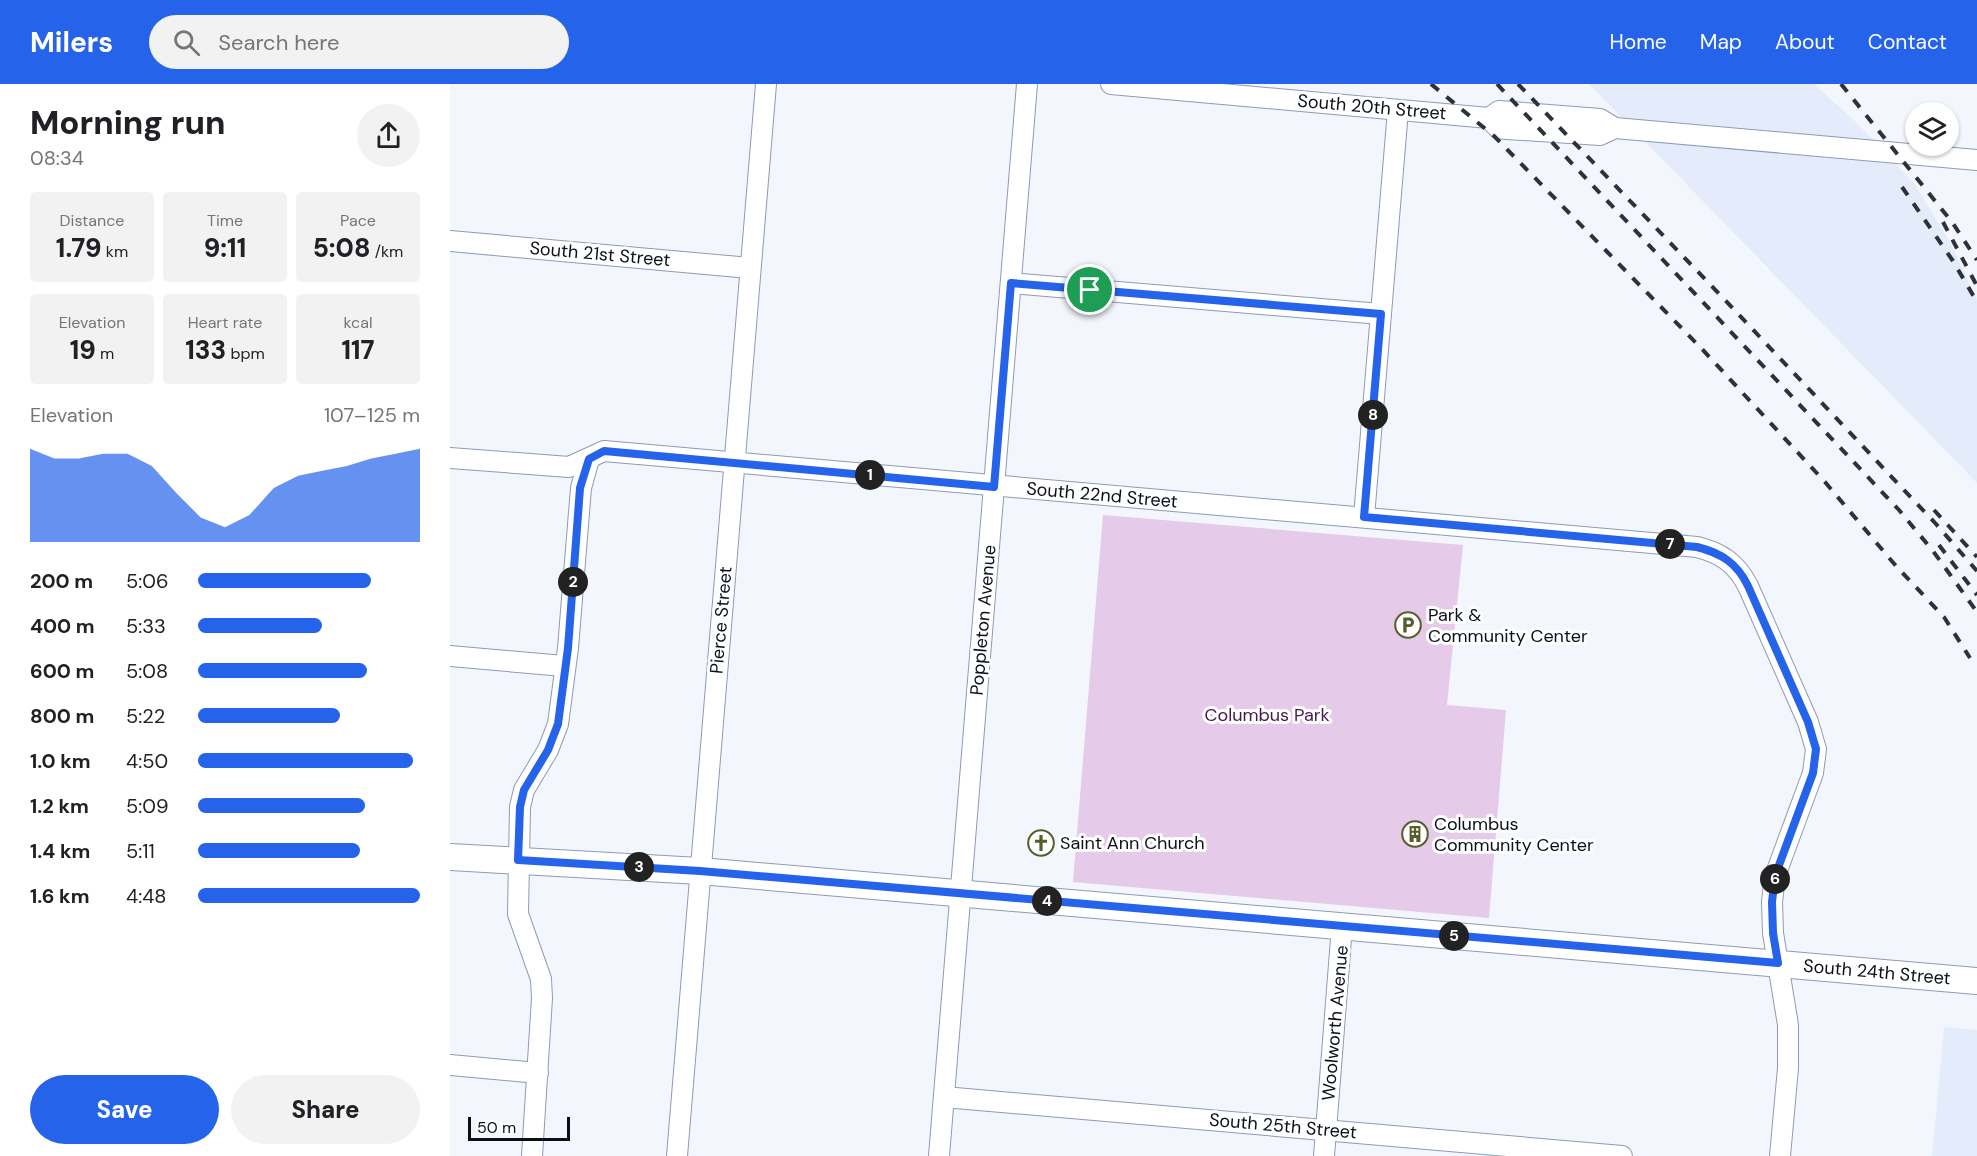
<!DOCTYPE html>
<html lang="en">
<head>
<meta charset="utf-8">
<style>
  body { margin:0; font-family:"DM Sans",sans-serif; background:#f2f2f2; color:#202124; height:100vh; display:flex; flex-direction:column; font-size:22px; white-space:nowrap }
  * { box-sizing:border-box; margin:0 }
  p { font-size:20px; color:#757577 }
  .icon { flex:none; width:33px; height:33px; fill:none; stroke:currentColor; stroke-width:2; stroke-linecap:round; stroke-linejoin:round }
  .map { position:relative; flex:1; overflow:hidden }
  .side { display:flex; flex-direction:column; background:#fff; width:450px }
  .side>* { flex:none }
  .tools { position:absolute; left:1455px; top:18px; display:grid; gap:12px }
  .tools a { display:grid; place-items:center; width:54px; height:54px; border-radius:50%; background:#fff; box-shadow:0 2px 4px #0004; font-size:30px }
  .scale { position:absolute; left:18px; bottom:15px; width:102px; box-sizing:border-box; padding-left:6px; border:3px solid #090e18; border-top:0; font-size:16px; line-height:21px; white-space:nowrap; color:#090e18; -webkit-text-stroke:4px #fff; paint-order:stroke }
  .pin { position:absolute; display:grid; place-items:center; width:51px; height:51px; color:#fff; margin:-26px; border:3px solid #fff; border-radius:50%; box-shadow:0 2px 6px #0007 }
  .km { position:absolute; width:30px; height:30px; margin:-15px; border-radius:50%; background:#222; color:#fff; font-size:16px; line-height:30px; text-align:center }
  .round { display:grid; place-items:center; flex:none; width:63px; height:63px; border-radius:32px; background:#f2f2f2 }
  .overview { display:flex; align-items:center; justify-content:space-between; height:102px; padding:0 30px }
  h1 { font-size:33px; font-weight:800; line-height:45px }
  .metrics { display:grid; grid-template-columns:repeat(3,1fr); gap:9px; height:102px; padding:6px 30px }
  .metrics div { display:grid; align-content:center; border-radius:6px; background:#f2f2f2; text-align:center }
  .metrics b { font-size:26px; font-weight:800 }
  .metrics small { font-size:16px; font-weight:400 }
  .metrics p { font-size:16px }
  .chart { height:168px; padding:12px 30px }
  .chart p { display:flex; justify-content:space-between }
  .chart svg { width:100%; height:108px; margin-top:6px; fill:#2563eb; opacity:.7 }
  .cta { display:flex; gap:12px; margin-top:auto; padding:12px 30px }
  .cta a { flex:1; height:69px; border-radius:36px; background:#2563eb; color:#fff; font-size:24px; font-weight:800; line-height:69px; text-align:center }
  .cta a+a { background:#f2f2f2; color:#202124 }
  ul { padding:0 30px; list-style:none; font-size:20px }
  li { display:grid; grid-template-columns:96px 72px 1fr; align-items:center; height:45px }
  li i { height:15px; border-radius:8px; background:#2563eb }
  header { display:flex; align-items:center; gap:36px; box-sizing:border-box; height:84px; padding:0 30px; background:#2563eb; color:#fff }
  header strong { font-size:28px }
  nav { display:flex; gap:33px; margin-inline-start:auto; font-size:21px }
  .search { width:420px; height:54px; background:#f2f2f2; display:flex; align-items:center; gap:15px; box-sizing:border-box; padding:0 21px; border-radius:33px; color:#757577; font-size:22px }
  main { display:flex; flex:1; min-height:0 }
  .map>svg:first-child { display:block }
  .built { fill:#e4ecfc }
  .green { fill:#e6cae9 }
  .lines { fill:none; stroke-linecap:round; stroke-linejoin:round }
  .minor-casing { stroke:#8c9bb8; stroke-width:22 }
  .major-casing { stroke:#8c9bb8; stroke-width:28 }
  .minor { stroke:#fff; stroke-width:20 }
  .major { stroke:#fff; stroke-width:26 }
  .rail { stroke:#2d313b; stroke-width:4; stroke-dasharray:10 10; stroke-linecap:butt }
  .route-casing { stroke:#fff; stroke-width:12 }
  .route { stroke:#2563eb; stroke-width:8 }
  .labels { text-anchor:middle; stroke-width:6; stroke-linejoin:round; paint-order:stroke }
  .street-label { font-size:18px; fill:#090e18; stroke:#fff }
  .poi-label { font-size:18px; fill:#090e18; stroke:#fff; text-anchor:start }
  .park-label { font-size:18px; fill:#44194a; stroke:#fff }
</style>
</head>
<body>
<header>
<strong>Milers</strong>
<div class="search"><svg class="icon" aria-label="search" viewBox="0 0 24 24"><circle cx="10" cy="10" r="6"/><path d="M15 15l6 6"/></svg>Search here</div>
<nav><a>Home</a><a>Map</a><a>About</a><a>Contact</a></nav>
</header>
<main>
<section class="side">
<div class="overview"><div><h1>Morning run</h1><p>08:34</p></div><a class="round"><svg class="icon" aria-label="share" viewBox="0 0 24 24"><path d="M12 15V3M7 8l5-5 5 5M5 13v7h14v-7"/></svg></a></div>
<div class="metrics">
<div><p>Distance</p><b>1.79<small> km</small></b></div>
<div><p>Time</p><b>9:11</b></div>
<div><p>Pace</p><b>5:08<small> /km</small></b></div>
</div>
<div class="metrics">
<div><p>Elevation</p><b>19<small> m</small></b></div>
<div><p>Heart rate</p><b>133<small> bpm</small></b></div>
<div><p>kcal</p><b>117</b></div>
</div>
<div class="chart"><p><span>Elevation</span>107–125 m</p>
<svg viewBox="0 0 160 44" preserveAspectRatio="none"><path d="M0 44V6L10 10L20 10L30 8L40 8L50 13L60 24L70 34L80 38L90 33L100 22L110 17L120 15L130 13L140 10L150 8L160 6V44z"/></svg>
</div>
<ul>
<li><b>200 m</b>5:06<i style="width:78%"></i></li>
<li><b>400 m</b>5:33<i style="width:56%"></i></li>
<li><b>600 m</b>5:08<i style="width:76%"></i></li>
<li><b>800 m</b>5:22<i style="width:64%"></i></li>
<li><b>1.0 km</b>4:50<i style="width:97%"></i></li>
<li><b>1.2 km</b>5:09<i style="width:75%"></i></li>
<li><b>1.4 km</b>5:11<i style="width:73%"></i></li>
<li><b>1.6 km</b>4:48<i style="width:100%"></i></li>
</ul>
<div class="cta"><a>Save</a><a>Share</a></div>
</section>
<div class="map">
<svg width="1527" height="1072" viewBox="0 0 1527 1072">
  <rect width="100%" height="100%" fill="#f3f6fc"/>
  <!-- built -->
  <g class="built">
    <polygon points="1139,0 1364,0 1407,39 1464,99 1501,160 1527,216 1527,399"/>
    <polygon points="1494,943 1527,946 1527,1072 1482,1072"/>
  </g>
  <!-- green -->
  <polygon class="green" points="653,431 1013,461 997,621 1056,626 1039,834 623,798"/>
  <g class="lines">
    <!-- minor casing -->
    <g class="minor-casing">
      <g id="minor">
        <polyline points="661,0 1039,34 1049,27 1150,35 1165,44 1527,76"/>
        <polyline points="1039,34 1048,44 1057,45 1150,51 1165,44"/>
        <polyline points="0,157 300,184"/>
        <polyline points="561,199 931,230"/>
        <path d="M 0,374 L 119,383 L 154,367 L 1247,463 C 1271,469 1286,479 1298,502 L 1358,638 L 1366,665 L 1363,689 L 1325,792 L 1322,818 L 1323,849 L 1338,941 L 1338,984 L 1330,1072"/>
        <polyline points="914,433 948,26"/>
        <polyline points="0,572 114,582"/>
        <polyline points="0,981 88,989"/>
        <polyline points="494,1013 1172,1072"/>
        <polyline points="82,1072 92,914 91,895 68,830 70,723 74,706 98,666 108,640 118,564 131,404 139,375"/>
        <polyline points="227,1072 316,0"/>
        <polyline points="489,1072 577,0"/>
        <polyline points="874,1072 892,842"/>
      </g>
    </g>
    <!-- major casing -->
    <g class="major-casing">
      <polyline id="major" points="0,773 250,787 1527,897"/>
    </g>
    <!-- minor -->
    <use href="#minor" class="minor"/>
    <!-- major -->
    <use href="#major" class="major"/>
    <!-- rail -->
    <g class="rail">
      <polyline points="981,0 1044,52 1252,265 1375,398 1446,482 1494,533 1520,574"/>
      <polyline points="1047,0 1449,426 1483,467 1527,528"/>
      <polyline points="1068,0 1275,216 1486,440 1527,487"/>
      <polyline points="1391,0 1502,138 1527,176"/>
      <polyline points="1452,103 1503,177 1527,218"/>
      <polyline points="1493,138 1527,202"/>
      <polyline points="1484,426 1527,473"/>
      <polyline points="1489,461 1527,511"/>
    </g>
  </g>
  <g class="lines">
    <!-- route casing -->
    <g class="route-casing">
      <path id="route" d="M 561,199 L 931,230 L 914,433 L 1247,463 C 1271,469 1287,479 1298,502 L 1358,638 L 1366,665 L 1363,689 L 1325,792 L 1322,818 L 1323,849 L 1328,879 L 250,787 L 68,776 L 70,723 L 74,706 L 98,666 L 108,640 L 118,564 L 130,404 L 139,375 L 154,367 L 544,403 Z"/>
    </g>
    <!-- route -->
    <use href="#route" class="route"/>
  </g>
  <!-- icons -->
  <defs>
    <g id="parking-ring" transform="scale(1.35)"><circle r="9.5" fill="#fff" stroke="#575e2c" stroke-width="1.5"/><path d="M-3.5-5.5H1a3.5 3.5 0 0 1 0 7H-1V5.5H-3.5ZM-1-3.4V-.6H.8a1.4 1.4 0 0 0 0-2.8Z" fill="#575e2c"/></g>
    <g id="building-ring" transform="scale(1.35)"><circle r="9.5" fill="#fff" stroke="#575e2c" stroke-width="1.5"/><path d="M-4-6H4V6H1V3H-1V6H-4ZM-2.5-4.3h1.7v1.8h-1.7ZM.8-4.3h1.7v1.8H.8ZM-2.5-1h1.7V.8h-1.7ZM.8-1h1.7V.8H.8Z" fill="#575e2c"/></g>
    <g id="church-ring" transform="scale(1.35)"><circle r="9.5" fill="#fff" stroke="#575e2c" stroke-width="1.5"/><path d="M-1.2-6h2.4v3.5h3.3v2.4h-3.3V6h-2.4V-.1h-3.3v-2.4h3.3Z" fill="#575e2c"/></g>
  </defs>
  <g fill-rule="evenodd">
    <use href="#parking-ring" x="958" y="541"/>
    <use href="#building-ring" x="965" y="750"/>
    <use href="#church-ring" x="591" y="759"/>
  </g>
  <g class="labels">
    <!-- street labels -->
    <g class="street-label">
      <text transform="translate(922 23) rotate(5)" y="6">South 20th Street</text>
      <text transform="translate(150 170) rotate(5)" y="6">South 21st Street</text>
      <text transform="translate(652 411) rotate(5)" y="6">South 22nd Street</text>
      <text transform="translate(271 536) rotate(-85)" y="6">Pierce Street</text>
      <text transform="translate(533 536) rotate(-85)" y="6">Poppleton Avenue</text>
      <text transform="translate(1427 888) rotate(5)" y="6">South 24th Street</text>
      <text transform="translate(885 939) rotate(-85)" y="6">Woolworth Avenue</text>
      <text transform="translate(833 1042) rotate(5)" y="6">South 25th Street</text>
    </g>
    <!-- poi labels -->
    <g class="poi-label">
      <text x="978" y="537">Park &amp;<tspan x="978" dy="21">Community Center</tspan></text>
      <text x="984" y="746">Columbus<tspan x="984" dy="21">Community Center</tspan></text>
      <text x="610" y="765">Saint Ann Church</text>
    </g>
    <!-- park labels -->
    <g class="park-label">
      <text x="817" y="637">Columbus Park</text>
    </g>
  </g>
</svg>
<div class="tools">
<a><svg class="icon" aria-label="layers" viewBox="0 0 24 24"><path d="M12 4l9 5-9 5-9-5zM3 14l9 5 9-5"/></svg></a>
</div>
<div class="scale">50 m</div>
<div class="pin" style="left:640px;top:206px;background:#1e9e55"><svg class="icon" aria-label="arrive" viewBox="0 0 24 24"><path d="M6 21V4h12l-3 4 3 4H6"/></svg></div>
<b class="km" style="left:420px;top:391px">1</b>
<b class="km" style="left:123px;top:498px">2</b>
<b class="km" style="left:189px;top:783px">3</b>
<b class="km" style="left:597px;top:817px">4</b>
<b class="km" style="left:1004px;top:852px">5</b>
<b class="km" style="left:1325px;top:795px">6</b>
<b class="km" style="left:1220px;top:460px">7</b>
<b class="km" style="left:923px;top:331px">8</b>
</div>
</main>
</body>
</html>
